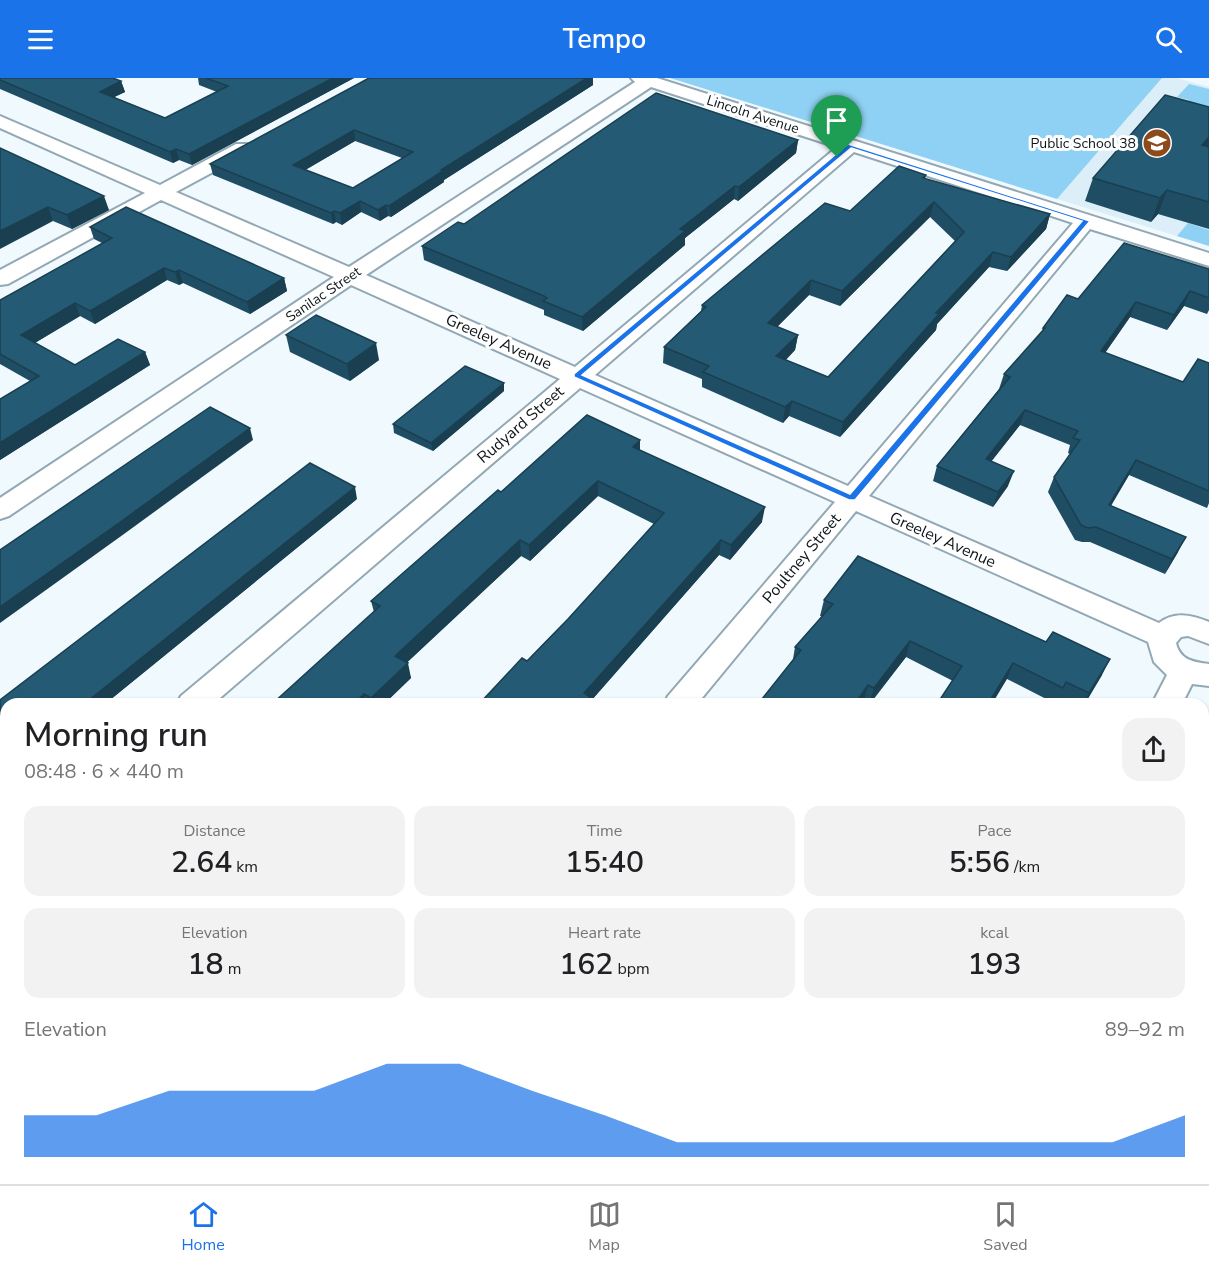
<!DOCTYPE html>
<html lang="en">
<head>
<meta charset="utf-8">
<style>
  body { margin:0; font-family:"Nunito Sans",sans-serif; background:#f2f2f2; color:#202124; height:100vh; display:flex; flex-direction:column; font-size:22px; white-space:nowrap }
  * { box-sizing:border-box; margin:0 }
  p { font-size:20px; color:#757577 }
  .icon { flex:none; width:33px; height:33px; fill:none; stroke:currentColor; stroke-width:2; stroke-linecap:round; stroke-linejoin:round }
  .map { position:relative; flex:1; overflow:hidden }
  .details { position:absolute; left:0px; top:620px; width:1209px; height:488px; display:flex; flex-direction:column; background:#fff; border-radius:18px 18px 0 0; box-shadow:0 2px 4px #0004 }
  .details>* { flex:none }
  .pin { position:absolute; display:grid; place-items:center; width:51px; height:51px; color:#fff; margin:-62px -26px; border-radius:50% 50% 50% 0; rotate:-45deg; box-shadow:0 0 6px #0007 }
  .pin .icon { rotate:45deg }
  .round { display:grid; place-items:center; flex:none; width:63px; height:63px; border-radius:18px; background:#f2f2f2 }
  .summary { display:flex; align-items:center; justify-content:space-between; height:102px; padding:0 24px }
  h1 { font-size:33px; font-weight:600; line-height:45px }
  .stats { display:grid; grid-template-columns:repeat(3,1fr); gap:9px; height:102px; padding:6px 24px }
  .stats div { display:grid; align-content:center; border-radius:15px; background:#f2f2f2; text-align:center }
  .stats b { font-size:30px; font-weight:600 }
  .stats small { font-size:16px; font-weight:400 }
  .stats p { font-size:16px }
  .chart { height:168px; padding:12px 24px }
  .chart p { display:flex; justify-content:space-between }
  .chart svg { width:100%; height:108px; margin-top:6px; fill:#1a73e8; opacity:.7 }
  header { display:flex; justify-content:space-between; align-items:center; height:78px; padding:0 24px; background:#1a73e8; color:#fff; font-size:27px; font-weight:600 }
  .tab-bar { display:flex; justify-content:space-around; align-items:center; height:84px; border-top:2px solid #e0e0e0; background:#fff; font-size:16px; color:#757577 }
  .tab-bar a { display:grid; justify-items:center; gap:3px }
  .tab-bar .current { color:#1a73e8 }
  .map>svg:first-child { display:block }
  .built { fill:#dceff8 }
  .green { fill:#8fd1f4 }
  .water { fill:#bee2f6 }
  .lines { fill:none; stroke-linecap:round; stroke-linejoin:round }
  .minor-casing { stroke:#92a8b4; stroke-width:4 }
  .minor { fill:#fff; fill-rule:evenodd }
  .wall { fill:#1f4d63; fill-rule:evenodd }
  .shaded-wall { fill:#193f50 }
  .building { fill:#245a73; stroke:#193f50; stroke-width:1.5; fill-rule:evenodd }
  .route { fill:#1a73e8; stroke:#fff; stroke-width:1.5; fill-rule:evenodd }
  .labels { text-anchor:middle; stroke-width:6; stroke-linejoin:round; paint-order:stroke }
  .far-street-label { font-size:14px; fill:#0e161a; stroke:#fff }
  .far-poi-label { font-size:14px; fill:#0e161a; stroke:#fff; text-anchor:end }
  .street-label { font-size:16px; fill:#0e161a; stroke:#fff }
</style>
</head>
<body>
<header><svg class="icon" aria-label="menu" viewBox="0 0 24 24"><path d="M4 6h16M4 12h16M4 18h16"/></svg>Tempo<svg class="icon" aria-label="search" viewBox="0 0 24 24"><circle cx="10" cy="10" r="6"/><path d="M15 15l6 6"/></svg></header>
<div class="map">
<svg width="1209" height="1106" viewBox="0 0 1209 1106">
  <rect width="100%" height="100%" fill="#f0f9fe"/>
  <!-- built -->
  <polygon class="built" points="1162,0 1177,0 1209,9 1209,168 1057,121"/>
  <!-- green -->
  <g class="green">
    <polygon points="670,0 1162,0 1057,121"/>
    <polygon points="1189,6 1209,11 1209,37 1183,30 1189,22 1177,19"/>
    <polygon points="1188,145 1209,152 1209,168 1177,158"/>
    <polygon points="0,668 6,672 6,1101 607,1101 614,1106 0,1106"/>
  </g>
  <!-- water -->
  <polygon class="water" points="0,879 6,882 6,941 0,944"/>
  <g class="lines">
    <!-- minor casing -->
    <g class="minor-casing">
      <g id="minor">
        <path d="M 631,0 L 657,0 L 1209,175 L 1209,188 L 1090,151 L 869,418 L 1159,545 C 1175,533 1192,537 1209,544 L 1209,566 L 1188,558 L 1181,559 L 1176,565 C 1180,582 1193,584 1209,586 L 1209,608 L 1192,606 L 1182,626 L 1152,626 L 1167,597 L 1154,584 L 1148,564 L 856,433 L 697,626 L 664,626 L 668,618 L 835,424 L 580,310 L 213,626 L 177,626 L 181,618 L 560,301 L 351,207 L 9,438 L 0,441 L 0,420 L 334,199 L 161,122 L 8,206 L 0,207 L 0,192 L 145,115 L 0,50 L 0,38 L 160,107 L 236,66 L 250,66 L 252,70 L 250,74 L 176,114 L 349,189 L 635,4 ZM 651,9 L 837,69 L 575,289 L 366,197 ZM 854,74 L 1073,145 L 848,408 L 595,297 Z"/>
        <polygon points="903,1101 943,1101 941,1106 901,1106"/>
      </g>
    </g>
    <!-- minor -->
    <use href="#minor" class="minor"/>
  </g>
  <!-- wall -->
  <g class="wall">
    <polygon points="0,0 121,3 125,14 114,19 165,40 217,14 199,7 198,0 354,0 192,87 179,82 173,85 0,11"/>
    <path d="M 369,0 L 593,0 L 593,7 L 444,102 L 444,104 L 391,139 L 388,138 L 380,143 L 361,134 L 342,147 L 336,144 L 333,146 L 213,97 L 210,86 ZM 355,63 L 402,80 L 353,110 L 305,92 Z"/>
    <polygon points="1209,29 1209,151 1158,136 1151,144 1085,123 1093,100"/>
    <polygon points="798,62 796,75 738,123 734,121 685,160 685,167 583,253 544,237 544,232 424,182 422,168 464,146"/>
    <polygon points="0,70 109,132 72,151 53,143"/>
    <path d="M 926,97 L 925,101 L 1050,136 L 1046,151 L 1007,193 L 989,189 L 937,246 L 936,252 L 840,359 L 789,338 L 783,345 L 702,309 L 702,301 L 663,285 L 664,269 L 701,233 L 702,227 L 850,133 ZM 930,139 L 955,163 L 828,299 L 786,282 L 795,272 L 798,257 L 777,249 L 809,217 L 840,228 Z"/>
    <polygon points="90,149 284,200 287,213 250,236 183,205 179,207 167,202 95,246 80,238 35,265 75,287 145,274 150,287 0,382 0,321 30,303 0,286 0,222 102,165 94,161"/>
    <polygon points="1209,191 1209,232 1207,236 1184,228 1167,252 1130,239 1105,275 1183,304 1209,285 1209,425 1207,430 1129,397 1111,428 1178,474 1165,496 1090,464 1082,464 1075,462 1048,414 1054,399 1070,376 1068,375 1070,367 1020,347 991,384 1008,408 993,429 933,403 937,388 999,311 1004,296 1042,254 1043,250 1078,221"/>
    <polygon points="286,257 379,282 350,303 290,274"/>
    <polygon points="504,313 433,373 394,355 393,346"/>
    <polygon points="640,362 640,372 762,444 730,482 719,477 590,624 590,626 479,626 527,583 568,541 654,446 598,418 530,483 521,478 406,585 411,600 384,626 272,626 374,534 371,523 501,414"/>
    <polygon points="357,421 105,626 6,626 6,654 0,650 0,622"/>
    <polygon points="824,522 1102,597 1085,626 1070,626 1059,620 1056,626 1007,601 953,603 906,579 870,626 868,626 793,581 795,569 822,538 820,538"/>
    <polygon points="1209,716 1209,860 1203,857 1203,729"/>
    <polygon points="795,1101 823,1101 820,1106 802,1106"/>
    <polygon points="1024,1101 1169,1101 1167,1106 1021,1106"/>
  </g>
  <!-- shaded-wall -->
  <g class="shaded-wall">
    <polygon points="333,0 354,0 192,87 189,76"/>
    <polygon points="587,0 593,0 593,7 444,102 444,104 391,139 389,128 441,92"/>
    <polygon points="121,3 125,14 104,24 100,14"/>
    <polygon points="354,52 355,63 295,98 293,87"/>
    <polygon points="1209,59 1209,70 1202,67"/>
    <polygon points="798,62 796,75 738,123 739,109"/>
    <polygon points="176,71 179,82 173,85 170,74"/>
    <polygon points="735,108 734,121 685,160 685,167 583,253 582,239 680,151"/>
    <polygon points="1167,112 1158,136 1151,144 1160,120"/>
    <polygon points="104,118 109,132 72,151 67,137"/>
    <polygon points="360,123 361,134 342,147 340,135"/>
    <polygon points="934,124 930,139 840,228 842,213"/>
    <polygon points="386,127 388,138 380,143 378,132"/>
    <polygon points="48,129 53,143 0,171 0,153"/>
    <polygon points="334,133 336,144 333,146 331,135"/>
    <polygon points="1050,136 1046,151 1007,193 1011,179"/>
    <polygon points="993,174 989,189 937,246 936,252 840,359 843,344 936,235"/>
    <polygon points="164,190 167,202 95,246 90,233"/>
    <polygon points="179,192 183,205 179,207 175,194"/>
    <polygon points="284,200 287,213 250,236 247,224"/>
    <polygon points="811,202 809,217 766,260 768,245"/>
    <polygon points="1190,213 1184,228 1167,252 1174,237"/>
    <polygon points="1136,224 1130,239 1096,288 1101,273"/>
    <polygon points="75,225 80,238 26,270 21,257"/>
    <polygon points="798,257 795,272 774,293 776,278"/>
    <polygon points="376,265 379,282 350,303 347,286"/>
    <polygon points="145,274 150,287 0,382 0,365"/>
    <polygon points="504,305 504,313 433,373 431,365"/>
    <polygon points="792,323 789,338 783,345 785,329"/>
    <polygon points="1025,332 1020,347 981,396 986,381"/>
    <polygon points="250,350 253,362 124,456 0,545 0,529"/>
    <polygon points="640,362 640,377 633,369"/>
    <polygon points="1136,382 1129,397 1102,442 1109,427"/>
    <polygon points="1014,393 1008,408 993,429 998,414"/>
    <polygon points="598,403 598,418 530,483 529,467"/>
    <polygon points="355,409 357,421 105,626 84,626"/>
    <polygon points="765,429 762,444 730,482 731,467"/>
    <polygon points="1186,459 1178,474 1165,496 1172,481"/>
    <polygon points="520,462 521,478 398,593 395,578"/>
    <polygon points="721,462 719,477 590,624 590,626 584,626 584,615"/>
    <polygon points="910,563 906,579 869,626 874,610"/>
    <polygon points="1110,581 1102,597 1084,626 1089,615"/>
    <polygon points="408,585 411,600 384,626 372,626 371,620"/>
    <polygon points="1013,585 1007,601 992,626 988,626"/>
    <polygon points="868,607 864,623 862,626 855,626"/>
    <polygon points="364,616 366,626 354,626"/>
  </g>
  <!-- building -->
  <g class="building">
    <polygon points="0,0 113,0 121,3 100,14 165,40 228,8 206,0 333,0 189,76 176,71 170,74 0,2"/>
    <path d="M 369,0 L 587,0 L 441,92 L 443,93 L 389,128 L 386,127 L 378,132 L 360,123 L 340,135 L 334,133 L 331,135 L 210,86 ZM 354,52 L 413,74 L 353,110 L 293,87 Z"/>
    <polygon points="656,15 798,62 739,109 735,108 680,151 685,153 582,239 543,223 547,220 544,218 422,168 458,144 464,146"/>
    <polygon points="1165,17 1209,29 1209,59 1202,67 1209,69 1209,124 1167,112 1160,120 1093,100"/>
    <polygon points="0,70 104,118 67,137 48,129 0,153"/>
    <path d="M 899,88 L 926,97 L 923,100 L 1050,136 L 1011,179 L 993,174 L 936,235 L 939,236 L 843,344 L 792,323 L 785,329 L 703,294 L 709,288 L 664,269 L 706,229 L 702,227 L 825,125 L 850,133 ZM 934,124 L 964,154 L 828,299 L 776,278 L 798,257 L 768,245 L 811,202 L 842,213 Z"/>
    <polygon points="126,129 284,200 247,224 179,192 175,194 164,190 90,233 75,225 21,257 75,287 118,261 145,274 0,365 0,321 39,298 0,276 0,222 112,160 90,149"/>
    <polygon points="1124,165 1209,191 1209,220 1190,213 1174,237 1136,224 1101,273 1183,304 1198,281 1209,285 1209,413 1136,382 1109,427 1186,459 1172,481 1096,449 1088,450 1081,447 1054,399 1080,362 1073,360 1078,353 1025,332 986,381 1014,393 998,414 937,388 1010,299 1004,296 1045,250 1043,250 1067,217 1078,221"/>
    <polygon points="316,237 376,265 347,286 286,257"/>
    <polygon points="465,288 504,305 431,365 393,346"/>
    <polygon points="210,329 250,350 119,445 0,529 0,472"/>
    <polygon points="587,337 640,362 633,369 765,429 731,467 721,462 584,615 590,619 584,626 479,626 522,580 527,583 568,541 664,435 598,403 529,467 520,462 395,578 408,585 371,620 364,616 354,626 272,626 380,528 371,523 498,412 501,414"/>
    <polygon points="310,385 355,409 84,626 6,626 6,648 0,644 0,622"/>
    <polygon points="858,478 1046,564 1053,554 1110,581 1089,615 1066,604 1063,610 1013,585 988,626 937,626 962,588 910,563 874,610 868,607 855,626 758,626 801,572 795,569 833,526 824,522"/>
    <polygon points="1209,723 1209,839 1203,836 1203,736"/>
    <polygon points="1203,925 1209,929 1209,1011 1206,1017 1203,1015"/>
    <polygon points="565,1101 575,1101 582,1106 561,1106"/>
    <polygon points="696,1101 707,1101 715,1106 693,1106"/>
    <polygon points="1028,1101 1169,1101 1167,1106 1026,1106"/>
  </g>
  <!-- route -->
  <path class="route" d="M 848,66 L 1090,143 L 855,422 L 849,422 L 574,299 L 574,296 ZM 851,70 L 1082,143 L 850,416 L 582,297 Z"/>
  <!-- icons -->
  <defs>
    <g id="school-disc" transform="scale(1.5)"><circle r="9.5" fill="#8d4a1a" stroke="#fff"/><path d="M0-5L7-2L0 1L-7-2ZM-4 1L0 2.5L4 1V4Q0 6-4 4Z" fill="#fff"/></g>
  </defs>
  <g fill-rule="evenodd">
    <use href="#school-disc" x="1157" y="65"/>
  </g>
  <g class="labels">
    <!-- far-street labels -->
    <g class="far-street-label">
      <text transform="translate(753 36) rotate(18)" y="5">Lincoln Avenue</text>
      <text transform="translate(323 216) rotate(-34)" y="5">Sanilac Street</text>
    </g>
    <!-- far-poi labels -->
    <g class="far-poi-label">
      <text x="1136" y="70">Public School 38</text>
    </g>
    <!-- street labels -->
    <g class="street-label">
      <text transform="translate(499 263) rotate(24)" y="6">Greeley Avenue</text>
      <text transform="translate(520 346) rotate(-41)" y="6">Rudyard Street</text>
      <text transform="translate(943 461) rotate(24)" y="6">Greeley Avenue</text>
      <text transform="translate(801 480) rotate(-50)" y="6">Poultney Street</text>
    </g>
  </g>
</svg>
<div class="pin" style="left:837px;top:79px;background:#1e9e55"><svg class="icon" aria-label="arrive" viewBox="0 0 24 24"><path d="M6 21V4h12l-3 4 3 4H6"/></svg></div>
<section class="details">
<div class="summary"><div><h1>Morning run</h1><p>08:48 · 6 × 440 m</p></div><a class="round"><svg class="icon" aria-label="share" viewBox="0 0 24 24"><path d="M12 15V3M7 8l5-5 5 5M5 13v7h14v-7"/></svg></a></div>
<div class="stats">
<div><p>Distance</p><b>2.64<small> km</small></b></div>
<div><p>Time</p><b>15:40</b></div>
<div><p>Pace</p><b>5:56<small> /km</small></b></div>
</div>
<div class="stats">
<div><p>Elevation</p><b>18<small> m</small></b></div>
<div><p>Heart rate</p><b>162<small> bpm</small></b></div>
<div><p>kcal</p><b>193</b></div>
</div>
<div class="chart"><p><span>Elevation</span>89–92 m</p>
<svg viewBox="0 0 160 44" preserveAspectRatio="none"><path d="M0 44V27L10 27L20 17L30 17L40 17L50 6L60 6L70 17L80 27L90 38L100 38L110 38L120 38L130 38L140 38L150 38L160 27V44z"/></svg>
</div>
</section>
</div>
<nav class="tab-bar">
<a class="current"><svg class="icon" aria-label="home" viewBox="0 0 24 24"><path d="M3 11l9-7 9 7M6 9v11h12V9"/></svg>Home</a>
<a><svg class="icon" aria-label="map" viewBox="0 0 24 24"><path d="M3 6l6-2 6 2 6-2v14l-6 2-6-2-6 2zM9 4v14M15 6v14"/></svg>Map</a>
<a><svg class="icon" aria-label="saved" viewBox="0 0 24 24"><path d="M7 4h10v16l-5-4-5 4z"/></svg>Saved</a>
</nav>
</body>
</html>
